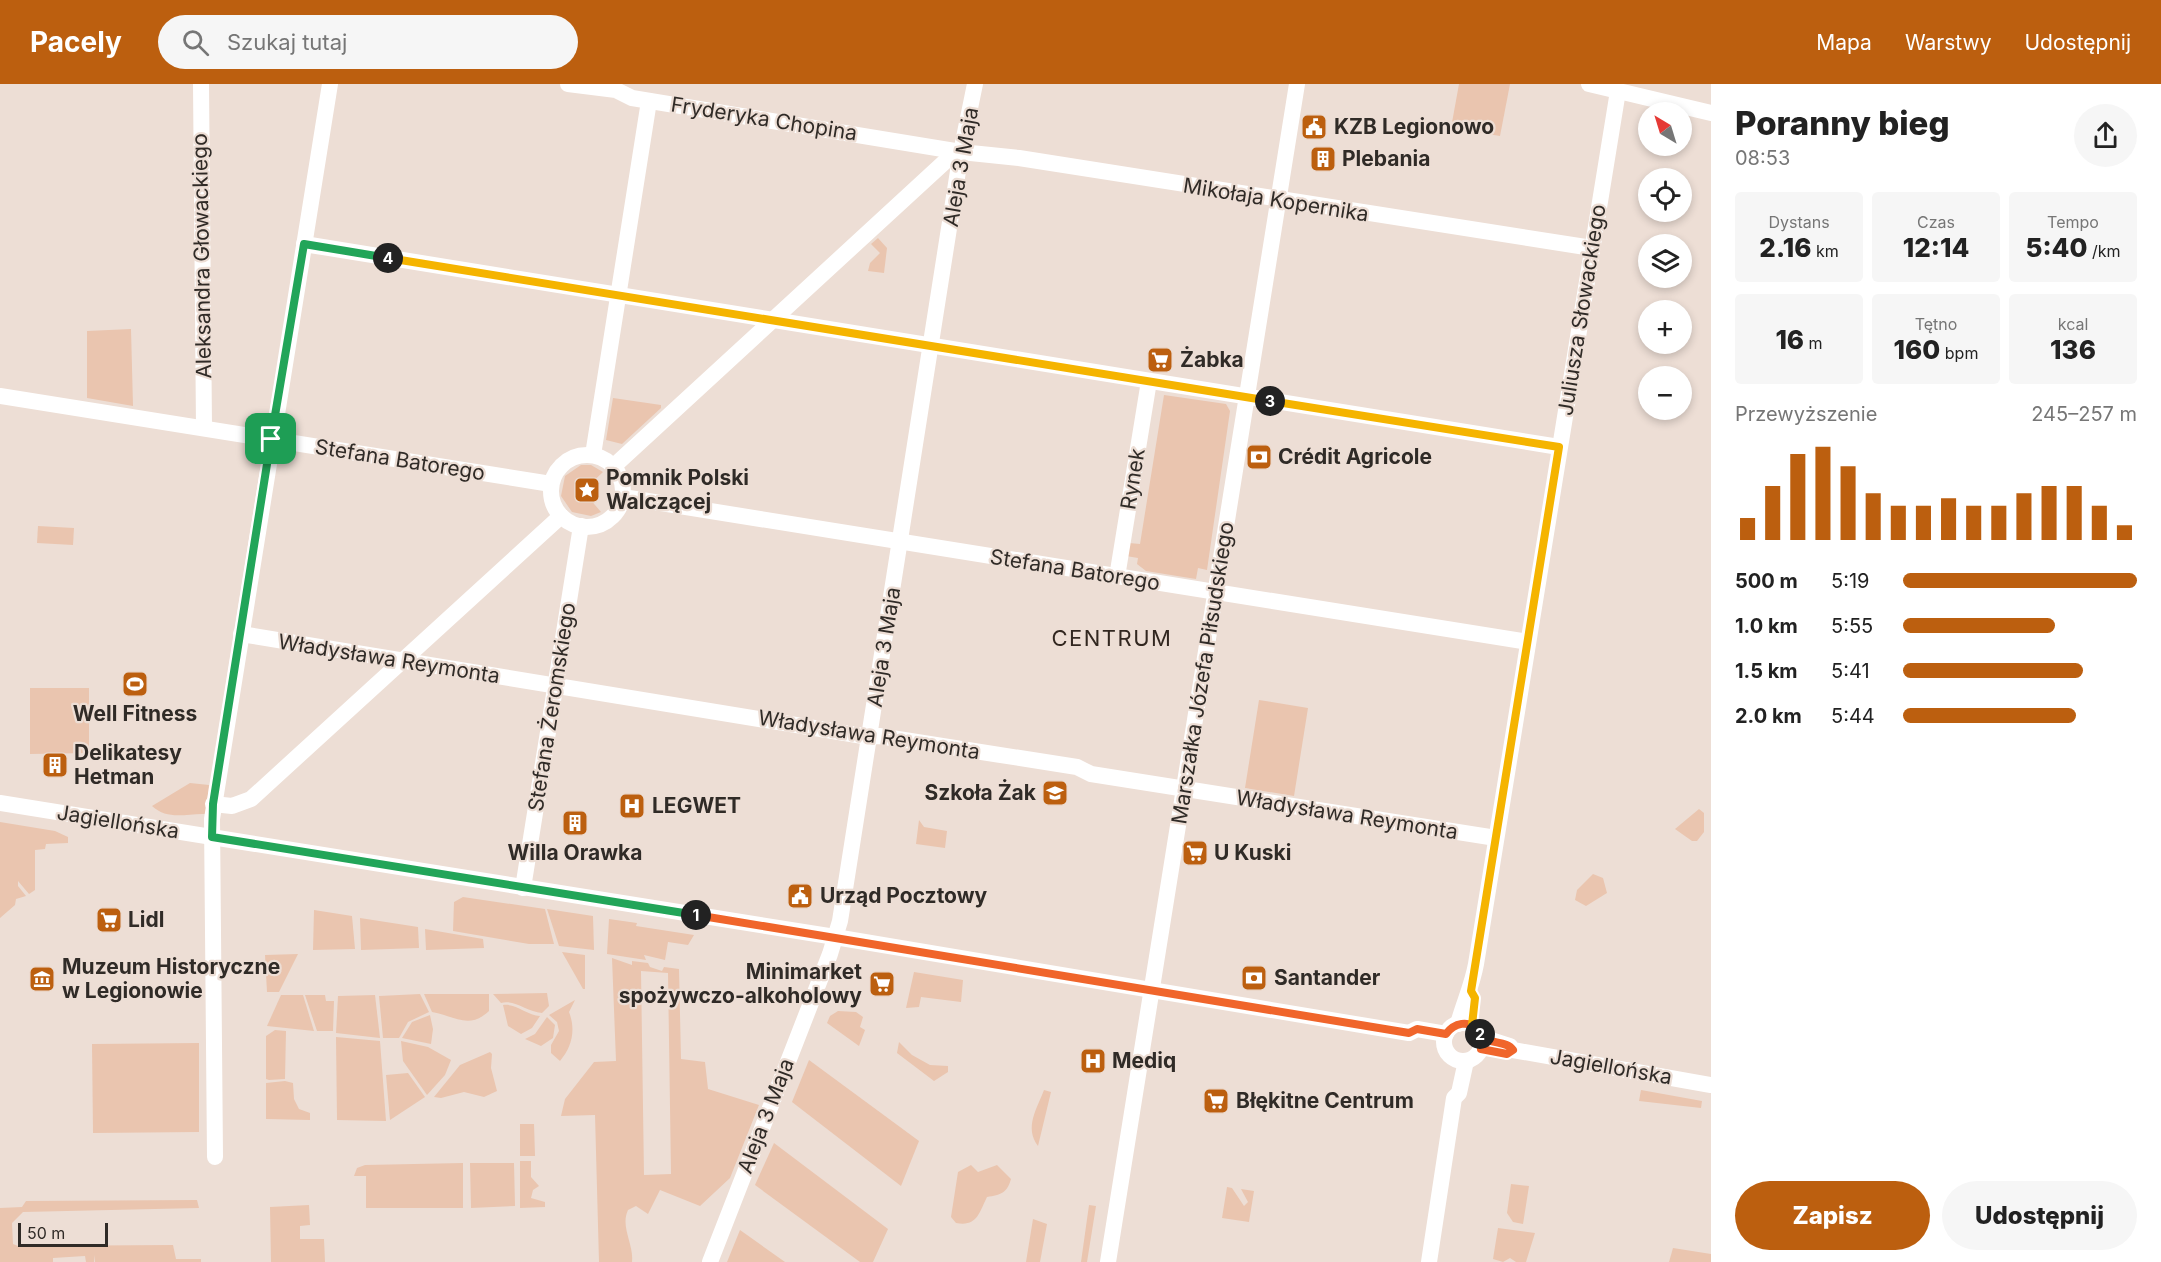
<!DOCTYPE html>
<html lang="pl">
<head>
<meta charset="utf-8">
<style>
  body { margin:0; font-family:Inter,sans-serif; background:#f6f6f6; color:#222; height:100vh; display:flex; flex-direction:column; font-size:22px; white-space:nowrap }
  * { box-sizing:border-box; margin:0 }
  p { font-size:20px; color:#767676 }
  .icon { flex:none; width:33px; height:33px; fill:none; stroke:currentColor; stroke-width:2; stroke-linecap:round; stroke-linejoin:round }
  .map { position:relative; flex:1; overflow:hidden }
  .sheet { display:flex; flex-direction:column; background:#fff; width:450px }
  .sheet>* { flex:none }
  .needle { width:39px; rotate:322deg }
  .tools { position:absolute; left:1638px; top:18px; display:grid; gap:12px }
  .tools a { display:grid; place-items:center; width:54px; height:54px; border-radius:50%; background:#fff; box-shadow:0 3px 9px #0003; font-size:30px }
  .scale { position:absolute; left:18px; bottom:15px; width:90px; box-sizing:border-box; padding-left:6px; border:3px solid #302b27; border-top:0; font-size:16px; line-height:21px; white-space:nowrap; color:#302b27; -webkit-text-stroke:4px #edded5; paint-order:stroke }
  .pin { position:absolute; display:grid; place-items:center; width:51px; height:51px; color:#fff; margin:-26px; border-radius:12px; box-shadow:0 3px 9px #0006 }
  .km { position:absolute; width:30px; height:30px; margin:-15px; border-radius:50%; background:#222; color:#fff; font-size:16px; line-height:30px; text-align:center }
  .round { display:grid; place-items:center; flex:none; width:63px; height:63px; border-radius:32px; background:#f6f6f6 }
  .summary { display:flex; align-items:center; justify-content:space-between; height:102px; padding:0 24px }
  h1 { font-size:33px; font-weight:800; line-height:45px }
  .metrics { display:grid; grid-template-columns:repeat(3,1fr); gap:9px; height:102px; padding:6px 24px }
  .metrics div { display:grid; align-content:center; border-radius:6px; background:#f6f6f6; text-align:center }
  .metrics b { font-size:26px; font-weight:800 }
  .metrics small { font-size:16px; font-weight:400 }
  .metrics p { font-size:16px }
  .chart { height:168px; padding:12px 24px }
  .chart p { display:flex; justify-content:space-between }
  .chart svg { width:100%; height:108px; margin-top:6px; stroke:#bc5f0f; stroke-width:6 }
  .cta { display:flex; gap:12px; margin-top:auto; padding:12px 24px }
  .cta a { flex:1; height:69px; border-radius:36px; background:#bc5f0f; color:#fff; font-size:24px; font-weight:800; line-height:69px; text-align:center }
  .cta a+a { background:#f6f6f6; color:#222 }
  ul { padding:0 24px; list-style:none; font-size:20px }
  li { display:grid; grid-template-columns:96px 72px 1fr; align-items:center; height:45px }
  li i { height:15px; border-radius:8px; background:#bc5f0f }
  header { display:flex; align-items:center; gap:36px; box-sizing:border-box; height:84px; padding:0 30px; background:#bc5f0f; color:#fff }
  header strong { font-size:28px }
  nav { display:flex; gap:33px; margin-inline-start:auto; font-size:21px }
  .search { width:420px; height:54px; background:#f6f6f6; display:flex; align-items:center; gap:15px; box-sizing:border-box; padding:0 21px; border-radius:33px; color:#767676; font-size:22px }
  main { display:flex; flex:1; min-height:0 }
  .map>svg:first-child { display:block }
  .green { fill:#eac5af; fill-rule:evenodd }
  .lines { fill:none; stroke-linecap:round; stroke-linejoin:round }
  .minor { stroke:#fff; stroke-width:16 }
  .split-1-casing { stroke:#fff; stroke-width:12 }
  .split-2-casing { stroke:#fff; stroke-width:12 }
  .split-3-casing { stroke:#fff; stroke-width:12 }
  .split-4-casing { stroke:#fff; stroke-width:12 }
  .split-5-casing { stroke:#fff; stroke-width:12 }
  .split-1 { stroke:#22a559; stroke-width:8 }
  .split-2 { stroke:#f0652b; stroke-width:8 }
  .split-3 { stroke:#f5b400; stroke-width:8 }
  .split-4 { stroke:#f5b400; stroke-width:8 }
  .split-5 { stroke:#22a559; stroke-width:8 }
  .labels { text-anchor:middle; stroke-width:4.5; stroke-linejoin:round; paint-order:stroke }
  .street-label { font-size:21px; fill:#302b27; stroke:#edded5 }
  .poi-label { font-size:21px; font-weight:bold; fill:#302b27; stroke:#edded5; text-anchor:start }
  .neighbourhood-label { font-size:22px; letter-spacing:1.5px; fill:#322720; stroke:#edded5 }
</style>
</head>
<body>
<header>
<strong>Pacely</strong>
<div class="search"><svg class="icon" aria-label="search" viewBox="0 0 24 24"><circle cx="10" cy="10" r="6"/><path d="M15 15l6 6"/></svg>Szukaj tutaj</div>
<nav><a>Mapa</a><a>Warstwy</a><a>Udostępnij</a></nav>
</header>
<main>
<div class="map">
<svg width="1711" height="1178" viewBox="0 0 1711 1178">
  <rect width="100%" height="100%" fill="#edded5"/>
  <!-- green -->
  <g class="green">
    <polygon points="1459,0 1510,0 1500,52 1451,44"/>
    <polygon points="878,154 887,164 884,189 868,187 870,179 880,169 871,160"/>
    <polygon points="131,245 133,322 87,314 87,247"/>
    <polygon points="1164,311 1226,320 1230,327 1207,486 1198,484 1196,495 1146,487 1137,480 1138,474 1126,472 1129,459 1140,460"/>
    <polygon points="613,314 661,321 661,324 622,360 606,356"/>
    <polygon points="581,381 591,381 603,388 583,407 601,428 591,432 572,428 561,412 565,392"/>
    <polygon points="38,442 74,444 73,461 37,459"/>
    <polygon points="30,604 89,604 89,669 30,670"/>
    <polygon points="1259,616 1308,624 1294,712 1245,704"/>
    <path d="M 190,699 L 209,701 L 206,730 C 187,729 168,737 152,722 Z"/>
    <polygon points="1699,725 1704,729 1704,748 1697,757 1692,757 1675,745"/>
    <polygon points="919,736 924,743 947,747 945,764 916,760"/>
    <polygon points="0,738 55,747 68,753 68,759 46,760 45,765 35,766 35,806 29,810 18,797 18,802 26,812 16,815 15,821 0,834"/>
    <polygon points="1593,790 1603,794 1607,809 1586,822 1575,816 1577,806"/>
    <polygon points="463,813 545,825 554,860 529,860 453,847 454,818"/>
    <polygon points="547,825 593,832 594,866 559,862"/>
    <polygon points="314,826 352,832 355,865 313,866"/>
    <polygon points="360,834 418,843 419,864 361,866"/>
    <polygon points="609,835 637,839 636,842 694,851 688,861 668,858 665,876 644,871 646,876 607,870"/>
    <polygon points="425,845 483,855 484,864 426,866"/>
    <polygon points="562,868 585,871 585,905 583,905"/>
    <polygon points="298,870 279,908 267,908 265,871"/>
    <path d="M 612,874 L 632,881 L 632,877 L 648,879 L 650,883 L 662,887 L 664,883 L 679,885 L 681,975 L 705,978 L 708,1005 L 759,1021 L 730,1094 L 700,1122 L 660,1106 L 648,1130 L 636,1122 L 628,1126 C 620,1143 634,1160 632,1178 L 599,1178 L 595,1031 L 561,1032 L 565,1015 L 594,978 L 616,977 ZM 641,887 L 668,889 L 671,1090 L 644,1091 Z"/>
    <polygon points="914,888 963,896 961,918 921,913 919,923 906,924"/>
    <path d="M 547,909 L 549,922 L 542,929 C 527,928 514,915 501,919 L 493,910 Z"/>
    <polygon points="420,910 429,928 408,938 399,954 383,954 379,912"/>
    <path d="M 424,910 L 489,910 L 489,927 C 469,946 455,932 432,928 Z"/>
    <polygon points="281,911 303,911 314,947 267,942"/>
    <polygon points="305,911 325,911 326,917 334,917 333,947 317,947"/>
    <polygon points="375,911 380,954 336,949 338,912"/>
    <path d="M 575,916 L 569,928 C 576,946 572,963 560,977 L 551,969 L 551,961 L 559,947 L 557,938 L 549,931 Z"/>
    <path d="M 503,921 C 515,919 527,931 540,932 L 532,944 L 521,950 L 508,942 Z"/>
    <polygon points="838,927 856,928 863,933 860,943 865,946 859,962 827,939 830,932"/>
    <polygon points="430,931 433,945 431,960 402,954 412,938"/>
    <polygon points="547,933 555,941 553,954 541,962 525,955 535,950"/>
    <polygon points="275,946 286,947 285,995 269,996 266,995 266,952"/>
    <polygon points="336,953 380,957 386,1037 337,1036"/>
    <polygon points="401,957 428,963 451,976 445,991 427,1011 403,977"/>
    <polygon points="899,958 912,971 930,981 948,982 948,988 934,997 897,969"/>
    <polygon points="199,959 199,1048 93,1049 92,960"/>
    <polygon points="490,968 492,970 491,984 497,1007 484,1013 464,1008 441,1014 434,1013 460,981"/>
    <polygon points="809,976 919,1057 901,1102 792,1018"/>
    <polygon points="408,989 425,1013 390,1036 386,991"/>
    <polygon points="285,997 293,999 294,1015 299,1025 310,1029 310,1036 266,1035 266,999"/>
    <path d="M 1044,1006 L 1051,1008 L 1038,1062 C 1024,1043 1037,1025 1044,1006 Z"/>
    <polygon points="1641,1006 1702,1017 1701,1024 1639,1017"/>
    <polygon points="520,1040 534,1040 535,1072 520,1072"/>
    <polygon points="774,1059 888,1145 873,1178 860,1178 755,1101"/>
    <polygon points="520,1077 531,1077 531,1093 539,1102 533,1106 531,1114 545,1118 545,1123 520,1124"/>
    <polygon points="463,1079 463,1124 366,1124 366,1092 354,1092 357,1084 365,1081"/>
    <polygon points="470,1079 514,1079 515,1122 471,1124"/>
    <path d="M 971,1081 L 978,1088 L 997,1081 L 1011,1095 C 1007,1109 1001,1111 987,1113 C 979,1129 977,1143 956,1139 L 951,1133 L 958,1088 Z"/>
    <polygon points="1511,1100 1529,1102 1523,1140 1513,1138 1507,1129"/>
    <polygon points="1227,1103 1232,1104 1244,1122 1248,1118 1241,1105 1254,1107 1249,1138 1222,1134"/>
    <polygon points="197,1116 199,1124 23,1128 12,1139 13,1160 18,1162 173,1161 176,1175 201,1175 201,1178 95,1178 95,1171 94,1178 86,1178 85,1172 53,1174 53,1178 0,1178 0,1124 22,1123 26,1117"/>
    <polygon points="309,1121 310,1141 300,1142 300,1155 324,1155 325,1178 271,1178 270,1123"/>
    <polygon points="1089,1121 1096,1122 1087,1178 1081,1178"/>
    <polygon points="1033,1135 1047,1140 1040,1178 1026,1178"/>
    <polygon points="1498,1144 1535,1149 1526,1178 1516,1178 1510,1174 1503,1178 1493,1175"/>
    <polygon points="740,1146 785,1178 727,1178"/>
    <polygon points="1673,1164 1711,1170 1711,1178 1669,1178"/>
  </g>
  <g class="lines">
    <!-- minor -->
    <g class="minor">
      <polyline points="201,0 204,344"/>
      <polyline points="568,0 616,6 632,14 961,68 1019,74 1592,164"/>
      <polyline points="1589,0 1711,29"/>
      <polyline points="304,160 1559,363"/>
      <polyline points="0,312 551,400"/>
      <polyline points="593,371 649,17"/>
      <circle cx="587" cy="407" r="36"/>
      <polyline points="614,382 950,73 961,68"/>
      <polyline points="623,413 1528,558"/>
      <polyline points="1117,493 1149,297"/>
      <polyline points="241,550 869,653 879,652 1077,683 1091,690 1496,754"/>
      <polyline points="0,719 835,853 1409,949 1417,945 1446,950"/>
      <polyline points="213,720 232,722 251,715 561,432"/>
      <polyline points="523,804 581,442"/>
      <circle cx="1463" cy="958" r="19"/>
      <path d="M 1458,940 C 1464,918 1472,902 1476,880 L 1618,7"/>
      <polyline points="1482,953 1510,962 1513,966 1711,1001"/>
      <polyline points="215,1073 212,735 330,0"/>
      <polyline points="710,1178 830,870 840,837 961,68 975,0"/>
      <polyline points="1108,1178 1297,0"/>
      <polyline points="1429,1178 1454,1014 1459,1009 1466,977"/>
    </g>
  </g>
  <g class="lines">
    <!-- split-1 casing -->
    <g class="split-1-casing">
      <polyline id="split-1" points="271,355 213,720 212,753 696,831"/>
    </g>
    <!-- split-2 casing -->
    <g class="split-2-casing">
      <path id="split-2" d="M 696,831 L 1409,949 L 1417,945 L 1446,950 C 1454,939 1469,935 1478,947 C 1480,949 1481,952 1483,954 C 1493,960 1507,957 1513,966 L 1507,970 L 1481,965 C 1482,959 1482,955 1480,950"/>
    </g>
    <!-- split-3 casing -->
    <g class="split-3-casing">
      <polyline id="split-3" points="1270,317 1559,363 1471,907 1475,914 1472,941 1480,950"/>
    </g>
    <!-- split-4 casing -->
    <g class="split-4-casing">
      <polyline id="split-4" points="388,174 1270,317"/>
    </g>
    <!-- split-5 casing -->
    <g class="split-5-casing">
      <polyline id="split-5" points="271,355 304,160 388,174"/>
    </g>
    <!-- split-1 -->
    <use href="#split-1" class="split-1"/>
    <!-- split-2 -->
    <use href="#split-2" class="split-2"/>
    <!-- split-3 -->
    <use href="#split-3" class="split-3"/>
    <!-- split-4 -->
    <use href="#split-4" class="split-4"/>
    <!-- split-5 -->
    <use href="#split-5" class="split-5"/>
  </g>
  <!-- icons -->
  <defs>
    <g id="civic-square" transform="scale(1.35)"><rect x="-9" y="-9" width="18" height="18" rx="4" fill="#bc5f0f" stroke="#edded5"/><path d="M-.6-6.5H3V-4.5H.6V-3L4-1V1h2V6H-6V1h2V-1L-.6-3ZM-1.2 2.5V6h2.4V2.5Z" fill="#fff"/></g>
    <g id="building-square" transform="scale(1.35)"><rect x="-9" y="-9" width="18" height="18" rx="4" fill="#bc5f0f" stroke="#edded5"/><path d="M-4-6H4V6H1V3H-1V6H-4ZM-2.5-4.3h1.7v1.8h-1.7ZM.8-4.3h1.7v1.8H.8ZM-2.5-1h1.7V.8h-1.7ZM.8-1h1.7V.8H.8Z" fill="#fff"/></g>
    <g id="supermarket-square" transform="scale(1.35)"><rect x="-9" y="-9" width="18" height="18" rx="4" fill="#bc5f0f" stroke="#edded5"/><path d="M-6-5.5h2.5l.6 2H6L4.5 2H-2.5L-4.4-4H-6ZM-1.5 3.2a1.3 1.3 0 1 0 .1 0ZM3 3.2a1.3 1.3 0 1 0 .1 0Z" fill="#fff"/></g>
    <g id="bank-square" transform="scale(1.35)"><rect x="-9" y="-9" width="18" height="18" rx="4" fill="#bc5f0f" stroke="#edded5"/><path d="M-6-4H6V4H-6ZM0-2.3a2.3 2.3 0 1 0 0 4.6a2.3 2.3 0 1 0 0-4.6Z" fill="#fff"/></g>
    <g id="sight-square" transform="scale(1.35)"><rect x="-9" y="-9" width="18" height="18" rx="4" fill="#bc5f0f" stroke="#edded5"/><path d="M0-6L1.8-2.2L6-1.7L2.9 1.2L3.7 5.4L0 3.3L-3.7 5.4L-2.9 1.2L-6-1.7L-1.8-2.2Z" fill="#fff"/></g>
    <g id="stadium-square" transform="scale(1.35)"><rect x="-9" y="-9" width="18" height="18" rx="4" fill="#bc5f0f" stroke="#edded5"/><path d="M0-5a6.5 5 0 1 0 0 10a6.5 5 0 1 0 0-10ZM-3.5-1.8h7v3.6h-7Z" fill="#fff"/></g>
    <g id="school-square" transform="scale(1.35)"><rect x="-9" y="-9" width="18" height="18" rx="4" fill="#bc5f0f" stroke="#edded5"/><path d="M0-5L7-2L0 1L-7-2ZM-4 1L0 2.5L4 1V4Q0 6-4 4Z" fill="#fff"/></g>
    <g id="hospital-square" transform="scale(1.35)"><rect x="-9" y="-9" width="18" height="18" rx="4" fill="#bc5f0f" stroke="#edded5"/><path d="M-5-5h3v3.5h4V-5h3V5h-3V1.5h-4V5h-3Z" fill="#fff"/></g>
    <g id="museum-square" transform="scale(1.35)"><rect x="-9" y="-9" width="18" height="18" rx="4" fill="#bc5f0f" stroke="#edded5"/><path d="M0-6L6-3V-2H-6V-3ZM-5-1h2V3h-2ZM-1-1h2V3h-2ZM3-1h2V3H3ZM-6 4H6V6H-6Z" fill="#fff"/></g>
  </defs>
  <g fill-rule="evenodd">
    <use href="#civic-square" x="1314" y="43"/>
    <use href="#building-square" x="1323" y="75"/>
    <use href="#supermarket-square" x="1160" y="276"/>
    <use href="#bank-square" x="1259" y="373"/>
    <use href="#sight-square" x="587" y="406"/>
    <use href="#stadium-square" x="135" y="600"/>
    <use href="#building-square" x="55" y="681"/>
    <use href="#school-square" x="1055" y="709"/>
    <use href="#hospital-square" x="632" y="722"/>
    <use href="#building-square" x="575" y="739"/>
    <use href="#supermarket-square" x="1195" y="769"/>
    <use href="#civic-square" x="800" y="812"/>
    <use href="#supermarket-square" x="109" y="836"/>
    <use href="#bank-square" x="1254" y="894"/>
    <use href="#museum-square" x="42" y="895"/>
    <use href="#supermarket-square" x="882" y="900"/>
    <use href="#hospital-square" x="1093" y="977"/>
    <use href="#supermarket-square" x="1216" y="1017"/>
  </g>
  <g class="labels">
    <!-- street labels -->
    <g class="street-label">
      <text transform="translate(764 35) rotate(9)" y="7">Fryderyka Chopina</text>
      <text transform="translate(961 83) rotate(-80)" y="7">Aleja 3 Maja</text>
      <text transform="translate(1276 116) rotate(9)" y="7">Mikołaja Kopernika</text>
      <text transform="translate(202 172) rotate(-91)" y="7">Aleksandra Głowackiego</text>
      <text transform="translate(1582 226) rotate(-81)" y="7">Juliusza Słowackiego</text>
      <text transform="translate(400 376) rotate(9)" y="7">Stefana Batorego</text>
      <text transform="translate(1133 395) rotate(-81)" y="7">Rynek</text>
      <text transform="translate(1075 486) rotate(9)" y="7">Stefana Batorego</text>
      <text transform="translate(884 563) rotate(-81)" y="7">Aleja 3 Maja</text>
      <text transform="translate(389 575) rotate(9)" y="7">Władysława Reymonta</text>
      <text transform="translate(1203 589) rotate(-81)" y="7">Marszałka Józefa Piłsudskiego</text>
      <text transform="translate(552 623) rotate(-81)" y="7">Stefana Żeromskiego</text>
      <text transform="translate(869 651) rotate(9)" y="7">Władysława Reymonta</text>
      <text transform="translate(1347 731) rotate(9)" y="7">Władysława Reymonta</text>
      <text transform="translate(118 738) rotate(9)" y="7">Jagiellońska</text>
      <text transform="translate(1611 983) rotate(10)" y="7">Jagiellońska</text>
      <text transform="translate(766 1032) rotate(-69)" y="7">Aleja 3 Maja</text>
    </g>
    <!-- poi labels -->
    <g class="poi-label">
      <text x="1334" y="50">KZB Legionowo</text>
      <text x="1342" y="82">Plebania</text>
      <text x="1180" y="283">Żabka</text>
      <text x="1278" y="380">Crédit Agricole</text>
      <text x="606" y="401">Pomnik Polski<tspan x="606" dy="24">Walczącej</tspan></text>
      <text x="135" y="637" text-anchor="middle">Well Fitness</text>
      <text x="74" y="676">Delikatesy<tspan x="74" dy="24">Hetman</tspan></text>
      <text x="1036" y="716" text-anchor="end">Szkoła Żak</text>
      <text x="652" y="729">LEGWET</text>
      <text x="575" y="776" text-anchor="middle">Willa Orawka</text>
      <text x="1214" y="776">U Kuski</text>
      <text x="820" y="819">Urząd Pocztowy</text>
      <text x="128" y="843">Lidl</text>
      <text x="62" y="890">Muzeum Historyczne<tspan x="62" dy="24">w Legionowie</tspan></text>
      <text x="862" y="895" text-anchor="end">Minimarket<tspan x="862" dy="24">spożywczo-alkoholowy</tspan></text>
      <text x="1274" y="901">Santander</text>
      <text x="1112" y="984">Mediq</text>
      <text x="1236" y="1024">Błękitne Centrum</text>
    </g>
    <!-- neighbourhood labels -->
    <g class="neighbourhood-label">
      <text x="1112" y="562">CENTRUM</text>
    </g>
  </g>
</svg>
<div class="tools">
<a><svg class="needle" viewBox="-14 -14 28 28"><path d="M0-13l5 13h-10z" fill="#e53935"/><path d="M0 13l5-13h-10z" fill="#767676"/></svg></a>
<a><svg class="icon" aria-label="locate" viewBox="0 0 24 24"><circle cx="12" cy="12" r="6"/><path d="M12 2v4M12 18v4M2 12h4M18 12h4"/></svg></a>
<a><svg class="icon" aria-label="layers" viewBox="0 0 24 24"><path d="M12 4l9 5-9 5-9-5zM3 14l9 5 9-5"/></svg></a>
<a>+</a>
<a>−</a>
</div>
<div class="scale">50 m</div>
<div class="pin" style="left:271px;top:355px;background:#1e9e55"><svg class="icon" aria-label="arrive" viewBox="0 0 24 24"><path d="M6 21V4h12l-3 4 3 4H6"/></svg></div>
<b class="km" style="left:696px;top:831px">1</b>
<b class="km" style="left:1480px;top:950px">2</b>
<b class="km" style="left:1270px;top:317px">3</b>
<b class="km" style="left:388px;top:174px">4</b>
</div>
<section class="sheet">
<div class="summary"><div><h1>Poranny bieg</h1><p>08:53</p></div><a class="round"><svg class="icon" aria-label="share" viewBox="0 0 24 24"><path d="M12 15V3M7 8l5-5 5 5M5 13v7h14v-7"/></svg></a></div>
<div class="metrics">
<div><p>Dystans</p><b>2.16<small> km</small></b></div>
<div><p>Czas</p><b>12:14</b></div>
<div><p>Tempo</p><b>5:40<small> /km</small></b></div>
</div>
<div class="metrics">
<div><b>16<small> m</small></b></div>
<div><p>Tętno</p><b>160<small> bpm</small></b></div>
<div><p>kcal</p><b>136</b></div>
</div>
<div class="chart"><p><span>Przewyższenie</span>245–257 m</p>
<svg viewBox="0 0 160 44" preserveAspectRatio="none"><path d="M5 44V35M15 44V22M25 44V9M35 44V6M45 44V14M55 44V25M65 44V30M75 44V30M85 44V27M95 44V30M105 44V30M115 44V25M125 44V22M135 44V22M145 44V30M155 44V38"/></svg>
</div>
<ul>
<li><b>500 m</b>5:19<i style="width:100%"></i></li>
<li><b>1.0 km</b>5:55<i style="width:65%"></i></li>
<li><b>1.5 km</b>5:41<i style="width:77%"></i></li>
<li><b>2.0 km</b>5:44<i style="width:74%"></i></li>
</ul>
<div class="cta"><a>Zapisz</a><a>Udostępnij</a></div>
</section>
</main>
</body>
</html>
